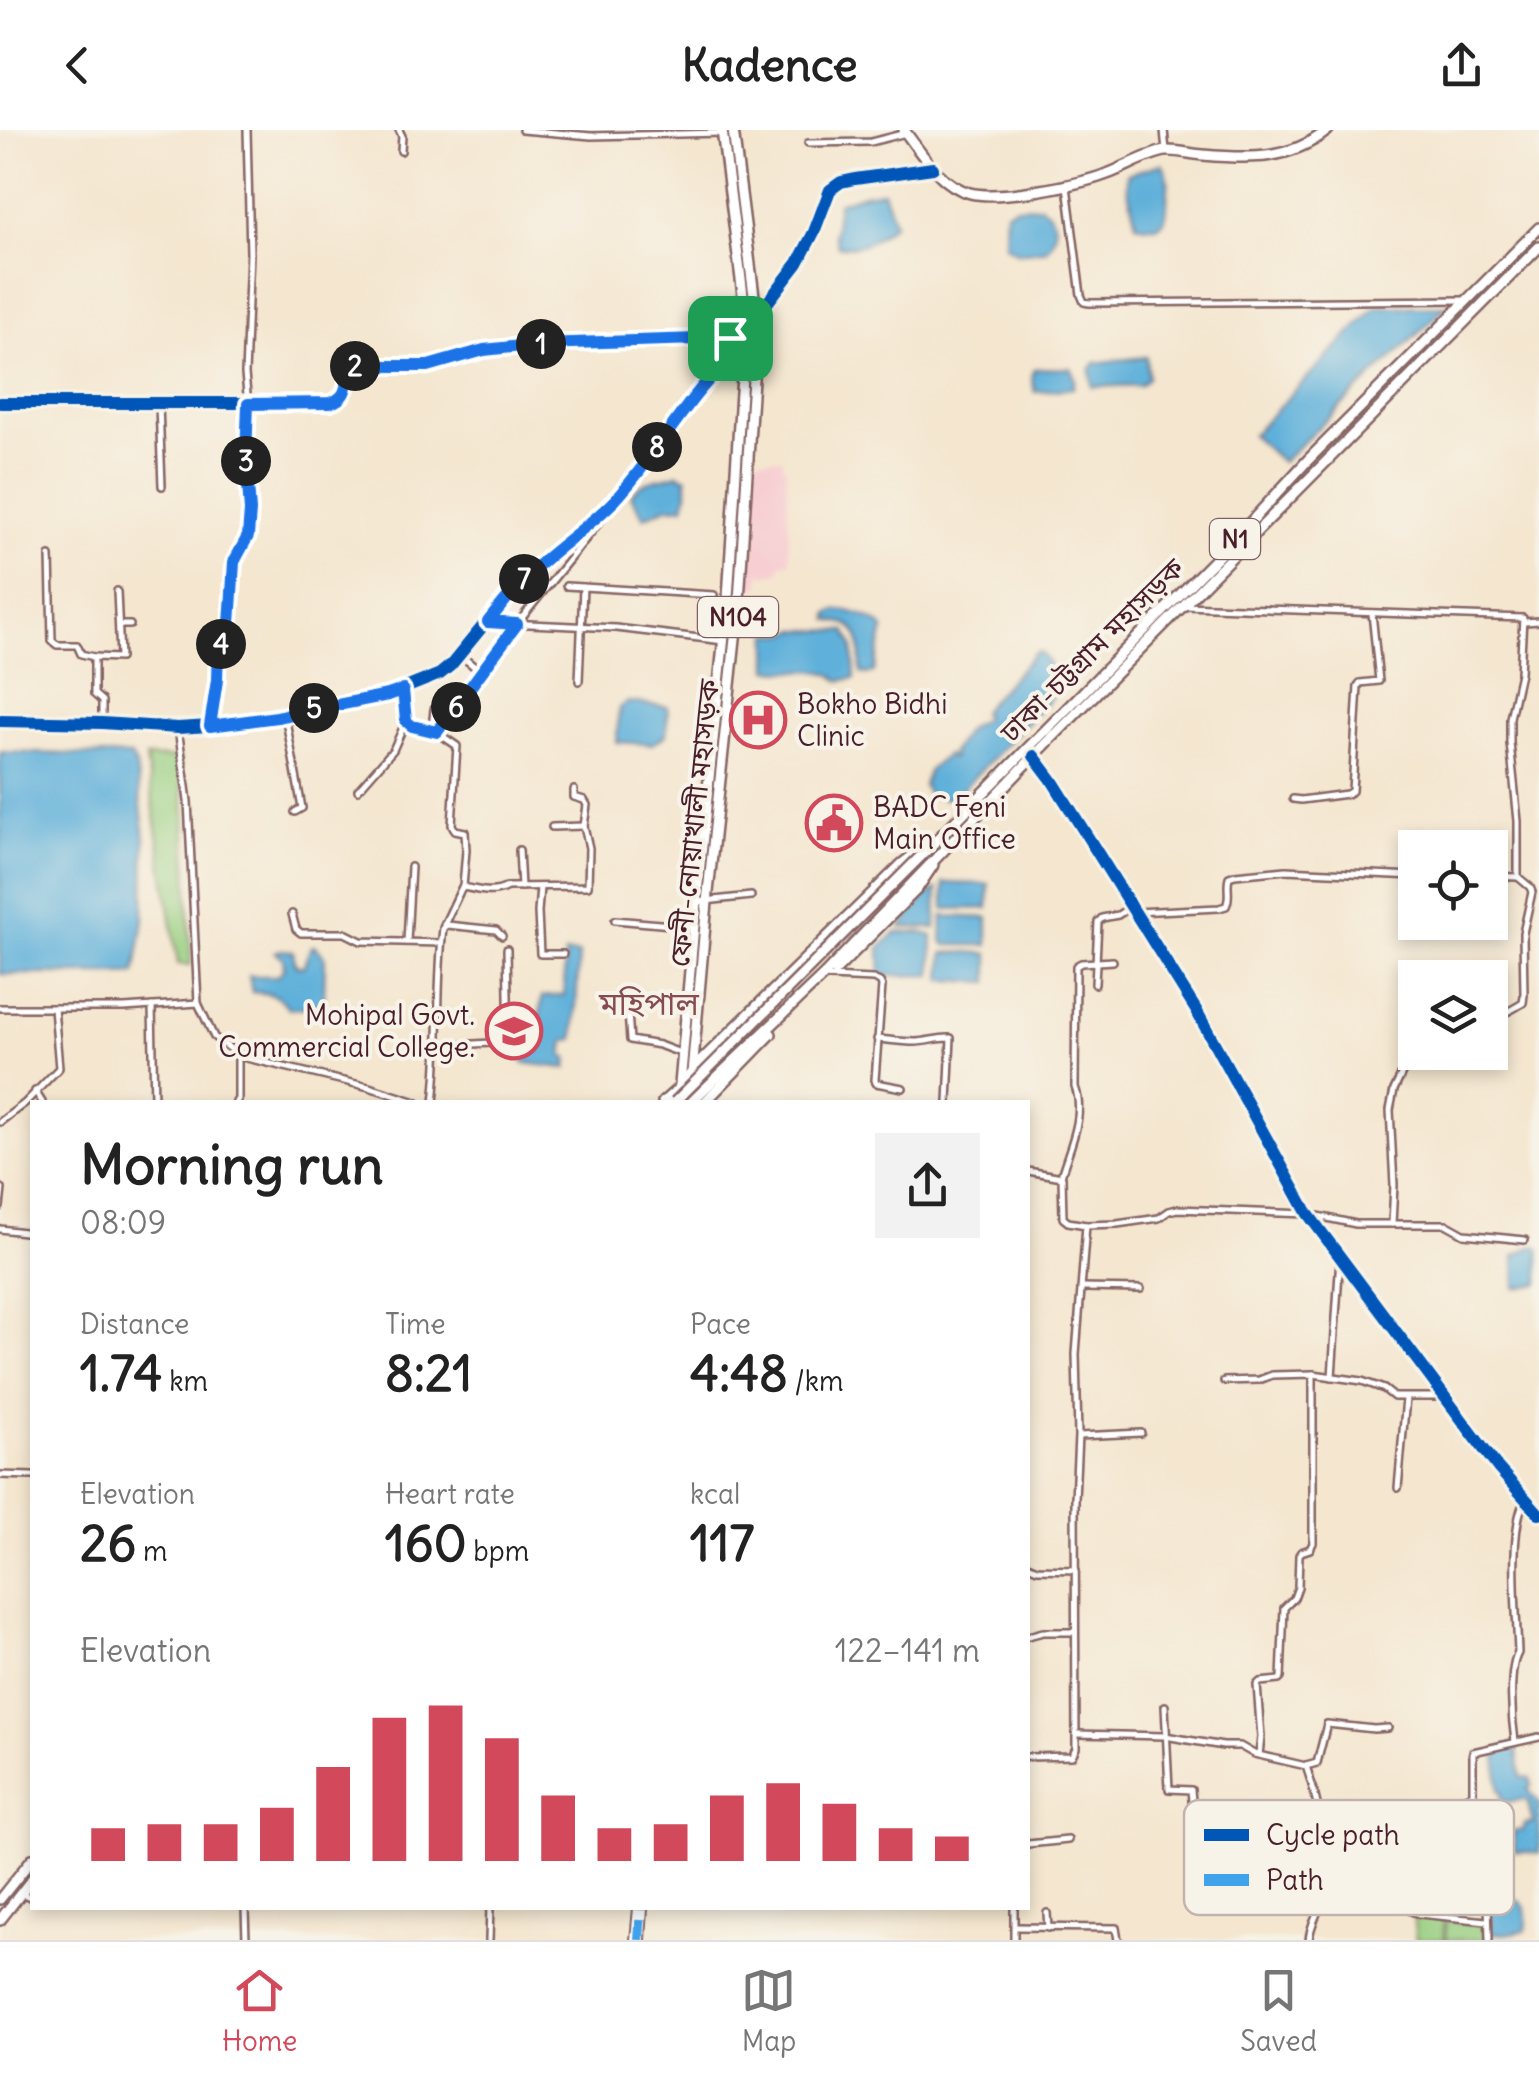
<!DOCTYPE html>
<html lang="en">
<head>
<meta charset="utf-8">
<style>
  body { margin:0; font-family:Delius,"Noto Sans Bengali",sans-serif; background:#f2f2f2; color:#222; height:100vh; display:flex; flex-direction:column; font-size:38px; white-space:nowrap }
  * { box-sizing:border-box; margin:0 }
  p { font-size:32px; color:#767676 }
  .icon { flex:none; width:55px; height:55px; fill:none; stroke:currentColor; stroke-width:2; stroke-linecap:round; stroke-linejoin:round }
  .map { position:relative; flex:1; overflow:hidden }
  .drawer { position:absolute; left:30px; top:970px; width:1000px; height:810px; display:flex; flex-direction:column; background:#fff; border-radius:0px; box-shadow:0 5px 15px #0003 }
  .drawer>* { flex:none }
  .controls { position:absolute; left:1398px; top:700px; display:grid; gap:20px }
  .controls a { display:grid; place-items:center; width:110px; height:110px; border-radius:0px; background:#fff; box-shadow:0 5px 15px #0003; font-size:50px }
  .pin { position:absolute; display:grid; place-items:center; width:85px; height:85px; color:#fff; margin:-42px; border-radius:20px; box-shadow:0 5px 15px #0006 }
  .km { position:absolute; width:50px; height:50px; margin:-25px; border-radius:50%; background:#222; color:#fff; font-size:28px; line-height:50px; text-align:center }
  .round { display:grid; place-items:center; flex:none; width:105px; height:105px; border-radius:0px; background:#f2f2f2 }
  .overview { display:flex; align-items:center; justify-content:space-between; height:170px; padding:0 50px }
  h1 { font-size:55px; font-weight:800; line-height:75px }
  .metrics { display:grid; grid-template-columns:repeat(3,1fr); gap:15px; height:170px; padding:10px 50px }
  .metrics div { display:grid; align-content:center }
  .metrics b { font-size:50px; font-weight:800 }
  .metrics small { font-size:28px; font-weight:400 }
  .metrics p { font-size:28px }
  .chart { height:280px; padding:20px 50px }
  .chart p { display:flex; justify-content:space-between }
  .chart svg { width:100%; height:180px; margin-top:10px; stroke:#d1495b; stroke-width:6 }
  header { display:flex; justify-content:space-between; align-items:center; height:130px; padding:0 50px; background:#fff; font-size:45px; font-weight:800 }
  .menu { display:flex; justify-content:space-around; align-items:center; height:140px; border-top:2px solid #e0e0e0; background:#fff; font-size:28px; color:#767676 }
  .menu a { display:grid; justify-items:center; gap:5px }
  .menu .current { color:#d1495b }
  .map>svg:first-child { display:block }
  .built { fill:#f7cfd3 }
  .green { fill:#98ce80; stroke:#717656; stroke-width:2.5 }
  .water { fill:#5fb0da; stroke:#546882; stroke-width:2.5 }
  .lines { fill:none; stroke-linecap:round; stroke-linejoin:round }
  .minor-casing { stroke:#866564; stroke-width:10 }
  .secondary-casing { stroke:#866564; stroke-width:12 }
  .trunk-casing { stroke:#866564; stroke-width:14 }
  .minor { stroke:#fff; stroke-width:5 }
  .secondary { stroke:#fff; stroke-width:8 }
  .trunk { stroke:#fff; stroke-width:9 }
  .trunk-bridge-casing { stroke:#866564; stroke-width:14; stroke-linecap:butt }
  .trunk-bridge { stroke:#fff; stroke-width:9 }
  .quiet { stroke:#40a2eb; stroke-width:10; stroke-dasharray:20 10; stroke-linecap:butt }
  .cycleway-casing { stroke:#f7f3e8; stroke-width:19 }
  .cycleway { stroke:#0057b8; stroke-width:12 }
  .route-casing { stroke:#fff; stroke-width:20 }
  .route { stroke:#1a73e8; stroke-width:12 }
  .labels { text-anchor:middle; stroke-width:8; stroke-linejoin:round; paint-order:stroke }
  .shield { fill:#f7f3e8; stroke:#7e5f64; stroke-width:2.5 }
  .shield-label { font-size:25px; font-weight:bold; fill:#4a1f2b }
  .street-label { font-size:28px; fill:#4a1f2b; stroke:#f7f3e8 }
  .poi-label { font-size:28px; fill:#4a1f2b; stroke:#f7f3e8; text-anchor:start }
  .quarter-label { font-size:32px; fill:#864c51; stroke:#f7f3e8 }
  .key { fill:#f7f3e8; stroke:#c3b3af; stroke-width:2.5 }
  .key-label { font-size:28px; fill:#4a1f2b }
</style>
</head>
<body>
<header><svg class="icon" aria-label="back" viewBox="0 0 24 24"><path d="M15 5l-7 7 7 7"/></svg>Kadence<svg class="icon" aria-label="share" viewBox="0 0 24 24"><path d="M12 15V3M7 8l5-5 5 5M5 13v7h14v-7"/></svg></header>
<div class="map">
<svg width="1539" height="1810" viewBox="0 0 1539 1810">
  <rect width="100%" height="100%" fill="#f7f3e8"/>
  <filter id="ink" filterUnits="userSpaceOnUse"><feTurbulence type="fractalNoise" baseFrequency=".01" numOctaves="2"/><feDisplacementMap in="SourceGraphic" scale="20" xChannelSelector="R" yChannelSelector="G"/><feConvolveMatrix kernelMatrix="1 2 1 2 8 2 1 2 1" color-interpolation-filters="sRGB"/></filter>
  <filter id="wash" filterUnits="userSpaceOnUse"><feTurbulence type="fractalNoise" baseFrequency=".0048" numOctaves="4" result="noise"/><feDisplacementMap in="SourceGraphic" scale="40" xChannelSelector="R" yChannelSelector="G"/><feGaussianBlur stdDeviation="2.25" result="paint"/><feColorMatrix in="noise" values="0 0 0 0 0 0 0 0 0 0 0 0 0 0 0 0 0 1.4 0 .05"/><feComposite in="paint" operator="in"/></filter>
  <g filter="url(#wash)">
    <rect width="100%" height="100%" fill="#f4e6cf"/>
    <!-- built -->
    <polygon class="built" points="783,328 783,337 786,337 790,431 780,434 780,441 765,445 761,441 759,457 747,457 747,422 754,329"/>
    <!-- green -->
    <g class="green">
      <polygon points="179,627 185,683 191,835 178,834 146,628"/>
      <polygon points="1413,1785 1443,1789 1444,1810 1416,1810"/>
      <polygon points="1445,1790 1484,1795 1485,1810 1446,1810"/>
    </g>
    <!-- water -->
    <g class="water">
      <path d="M 1162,34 C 1172,48 1167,57 1167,73 C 1167,97 1159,99 1136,94 L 1127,56 L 1127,44 Z"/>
      <path d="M 883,61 L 894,93 C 879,108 859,120 838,116 L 834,105 L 838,73 L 864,64 Z"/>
      <path d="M 1041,76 C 1058,87 1059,104 1047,119 L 1018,123 L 1005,115 L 1006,81 L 1015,77 Z"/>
      <polygon points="1447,176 1282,332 1252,305 1376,177"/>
      <polygon points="1146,227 1148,248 1140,255 1092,257 1090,240 1095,233"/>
      <polygon points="1071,238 1075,249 1073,258 1035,262 1032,249 1034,239"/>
      <path d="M 678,344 L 687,348 L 687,364 L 684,376 L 667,377 L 644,387 L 631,366 C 641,348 660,350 678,344 Z"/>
      <path d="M 836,480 C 851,480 875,488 884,499 L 874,542 L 867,544 L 861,543 C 860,528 864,500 847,494 C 841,492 835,492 829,490 L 829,484 Z"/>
      <path d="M 796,500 L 846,501 L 853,515 L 855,548 L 839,551 C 824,533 793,545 769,539 L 769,505 L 787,504 Z"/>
      <path d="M 1040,522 C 1046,529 1058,546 1056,557 C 1056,558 1049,570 1048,571 L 952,670 L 928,665 L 923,655 L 929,640 L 947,625 L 951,629 L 953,627 L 951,624 L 966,600 L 984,589 L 982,582 L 987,575 L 1035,523 Z"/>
      <polygon points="628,572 668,577 666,605 652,614 617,612 619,578"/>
      <polygon points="0,622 131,626 136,636 145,708 144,790 135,844 0,844"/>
      <polygon points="944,753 989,754 988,778 944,779"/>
      <polygon points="937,759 936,798 901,797 925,767"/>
      <polygon points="943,786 988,788 988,815 946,815 942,810"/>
      <polygon points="920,802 933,806 932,845 881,846 880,818 895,803"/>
      <path d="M 315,816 L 325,827 L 324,869 L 315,876 L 289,879 C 280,864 268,863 252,862 L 249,846 L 278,846 L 284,838 L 283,828 L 275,822 L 281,820 L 293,821 L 295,835 L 303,837 L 311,817 Z"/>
      <polygon points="969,822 989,824 989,852 942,850 944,823"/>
      <polygon points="565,824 579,824 574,909 565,911 563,926 568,927 567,938 523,933 524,890 539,890 542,867 564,865"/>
      <polygon points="1531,1117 1539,1117 1539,1154 1516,1158 1515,1126"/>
      <polygon points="1512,1615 1516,1618 1521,1647 1530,1648 1532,1654 1528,1659 1539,1674 1539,1723 1515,1721 1513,1701 1523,1700 1525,1694 1533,1693 1527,1669 1502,1672 1501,1661 1499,1661 1496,1621"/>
      <path d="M 1514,1770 L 1521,1772 C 1528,1781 1528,1789 1526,1800 L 1506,1804 L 1491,1803 L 1489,1782 L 1491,1776 Z"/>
    </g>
  </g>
  <g filter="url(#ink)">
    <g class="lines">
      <!-- minor casing -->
      <g class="minor-casing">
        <g id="minor">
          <polyline points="399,0 402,6 401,21"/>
          <polyline points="522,0 591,6 723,3"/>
          <polyline points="1164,0 1166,21"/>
          <polyline points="808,13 871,12 906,3"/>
          <polyline points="1067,56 1081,165 1084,172 1089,173 1465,170"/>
          <polyline points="757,190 764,177 798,133 814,102 830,60 841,52 855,49 930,38"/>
          <path d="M 0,273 L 330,273 C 347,268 346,255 349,239 L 354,236 L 428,237 L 484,220 L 540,214 L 708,208 L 729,209 L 744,214 L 752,200"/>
          <polyline points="159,274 162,356"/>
          <polyline points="50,426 52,511 57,515 77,515 81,524 94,527"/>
          <polyline points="566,456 583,457 579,551"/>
          <polyline points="583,457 714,465"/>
          <path d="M 1184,476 L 1523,488 L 1520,543 L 1510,588 L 1510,613 L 1518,691 L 1518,747 L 1530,757 L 1532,762 L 1523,803 L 1524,865 L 1523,873 C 1514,878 1499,888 1490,888"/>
          <polyline points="488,492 616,498 724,511"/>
          <polyline points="1525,492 1539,491"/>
          <polyline points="119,495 130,495"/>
          <polyline points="460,525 481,542"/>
          <polyline points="403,560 406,591 412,596 432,599 434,579"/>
          <polyline points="285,585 302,678 295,682"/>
          <polyline points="0,591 102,593 178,598 225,595 388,565 440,544 451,535 514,458 541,433 588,397 618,366 695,265 721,236 727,226 729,209"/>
          <polyline points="102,593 102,571 94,564 94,527 120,528 117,461"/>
          <polyline points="211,596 217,550 218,518 230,494 234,432 248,406 250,381 246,325 248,274 245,244 250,124 247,0"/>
          <polyline points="178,598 188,671 198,873 214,907 242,927 369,957 416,972"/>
          <path d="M 432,599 L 457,616 L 452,695 L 455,700 L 465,702 L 466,720 L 463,757 C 477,760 494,765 507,757 L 588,756 L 589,718 L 584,696 L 587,675 L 584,670 L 574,667 L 574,660"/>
          <polyline points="437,602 517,494 606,384"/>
          <polyline points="1034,626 1052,650 1196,880 1308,1084 1498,1338 1539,1384"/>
          <polyline points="358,660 393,620 406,591"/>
          <polyline points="1293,669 1301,670 1347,664 1352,661 1358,556 1360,553 1379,551 1372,483"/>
          <polyline points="552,697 584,696"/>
          <polyline points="519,720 521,757"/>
          <polyline points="1490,746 1517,747"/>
          <polyline points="540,757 538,782 540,824 563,824"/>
          <polyline points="696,772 751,766"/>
          <path d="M 1135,782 L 1219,778 L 1226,776 C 1231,767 1226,757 1229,747 L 1235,745 L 1286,740 L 1415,746"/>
          <polyline points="292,784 296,799 301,803 345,803 361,811 441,813"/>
          <polyline points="615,790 694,797"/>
          <polyline points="444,795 462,757"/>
          <polyline points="407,812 411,737"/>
          <polyline points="829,847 873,849 880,852 882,856 875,950 876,953 903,958"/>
          <polyline points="1095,854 1098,792 1102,788 1118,785 1132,776"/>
          <polyline points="152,876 154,972"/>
          <polyline points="0,878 124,878 198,873"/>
          <polyline points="628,882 630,910 659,915 683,924"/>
          <path d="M 877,909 C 890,910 902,912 915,912 C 927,912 939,907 951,908 L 948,972"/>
          <polyline points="438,916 509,912 507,819"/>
          <polyline points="35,961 42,972"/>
          <polyline points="236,972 238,969 238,925"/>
          <path d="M 434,972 C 441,915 436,856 443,798 L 447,795 L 496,800 L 502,806"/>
          <polyline points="0,992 25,973 59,938 54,878"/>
          <polyline points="1028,1041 1062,1047 1063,1088 1068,1092 1086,1095 1117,1094 1159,1088 1169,1081 1177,1079 1308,1084 1356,1094 1446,1094 1464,1104 1525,1110"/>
          <path d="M 1061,1046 C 1069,1018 1086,986 1075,957 L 1076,836 L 1081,833 L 1113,831"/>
          <polyline points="0,1057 2,1059 0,1077"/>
          <polyline points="1392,1094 1394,1055 1390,980 1394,960 1407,933 1410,893 1415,886"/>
          <polyline points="0,1099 32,1103"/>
          <polyline points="1082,1158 1141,1159"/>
          <polyline points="1332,1247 1340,1127"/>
          <polyline points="1224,1251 1259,1250 1272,1245 1313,1244 1362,1251 1384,1259 1394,1267 1445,1267"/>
          <polyline points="1079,1306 1141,1303"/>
          <polyline points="0,1345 32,1346"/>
          <polyline points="1398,1358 1406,1268"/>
          <polyline points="1028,1435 1037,1439 1076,1440"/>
          <polyline points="1028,1506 1043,1502 1074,1502"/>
          <polyline points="1165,1576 1169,1659 1191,1660 1194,1691"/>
          <polyline points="1076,1604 1165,1606 1223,1616 1240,1616 1254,1624 1306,1636 1317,1633 1327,1594 1374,1599 1388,1598"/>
          <path d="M 1515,1612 C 1512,1591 1508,1540 1518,1523 C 1517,1486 1508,1399 1525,1370"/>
          <polyline points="1259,1625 1261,1607 1257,1555 1260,1552 1279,1550 1281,1548 1284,1478 1294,1468 1298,1457 1299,1425 1301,1422 1310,1419 1313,1413 1313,1244"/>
          <polyline points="1028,1627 1072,1626 1076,1618 1075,1369 1078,1306 1076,1224 1086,1095"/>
          <path d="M 1306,1636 C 1320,1677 1329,1720 1323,1764 C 1321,1781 1310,1792 1309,1810"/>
          <polyline points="1028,1714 1068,1710"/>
          <polyline points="21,1763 32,1768"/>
          <polyline points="1488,1772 1489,1810"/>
          <polyline points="245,1778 246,1810"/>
          <polyline points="1047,1783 1048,1798"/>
          <path d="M 1487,1791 L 1419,1784 L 1411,1781 L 1408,1777 L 1407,1721 L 1403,1719 L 1402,1716 L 1401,1685 C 1421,1668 1451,1676 1473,1664 L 1473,1622 L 1539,1607"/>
          <polyline points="1015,1797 1116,1798 1118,1810"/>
          <polyline points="489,1810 490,1778"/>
          <polyline points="1014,1810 1014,1778"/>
        </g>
      </g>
      <!-- secondary casing -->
      <g class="secondary-casing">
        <g id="secondary">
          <polyline points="635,1810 638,1778"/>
          <polyline points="641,1810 643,1778"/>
        </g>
      </g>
      <!-- trunk casing -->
      <g class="trunk-casing">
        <g id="trunk">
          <path d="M 904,0 C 920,22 941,56 970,63 C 1000,70 1078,55 1107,44 C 1126,37 1145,25 1165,21 C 1176,20 1191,24 1203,25 C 1250,29 1289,31 1328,0"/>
          <polyline points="835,841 917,759 933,735"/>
          <polyline points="692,943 707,772 739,471 755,217 754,166 733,0"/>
          <polyline points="680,955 696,772 728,468 744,214 743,165 722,0"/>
          <polyline points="663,972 680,957 700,932 903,733 919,721 929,718 1237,407 1307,331 1539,98"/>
          <polyline points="691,972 824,845 1034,626 1539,117"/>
          <polyline points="705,972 771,904"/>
          <polyline points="0,1769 32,1729"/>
          <polyline points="0,1790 32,1749"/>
        </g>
      </g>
      <!-- minor -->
      <use href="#minor" class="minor"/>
      <!-- secondary -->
      <use href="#secondary" class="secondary"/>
      <!-- trunk -->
      <use href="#trunk" class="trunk"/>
      <!-- trunk-bridge casing -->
      <g class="trunk-bridge-casing">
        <polyline id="trunk-bridge" points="675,972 929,718"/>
      </g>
      <!-- trunk-bridge -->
      <use href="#trunk-bridge" class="trunk-bridge"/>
      <!-- quiet -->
      <polyline class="quiet" points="639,1810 641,1778"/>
      <!-- cycleway casing -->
      <g class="cycleway-casing">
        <g id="cycleway">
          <path d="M 0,273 L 330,273 C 347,268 346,255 349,239 L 360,235 L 428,237 L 484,220 L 540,214 L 708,208 L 729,209 L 744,214 L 764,177 L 798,133 L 814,102 L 830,60 L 841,52 L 855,49 L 933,38"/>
          <polyline points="0,591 102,593 178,598 225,595 388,565 440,544 451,535 514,458 541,433 588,397 618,366 695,265 721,236 727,226 729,209"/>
          <polyline points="1034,626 1052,650 1196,880 1308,1084 1498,1338 1539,1384"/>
        </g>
      </g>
      <!-- cycleway -->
      <use href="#cycleway" class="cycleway"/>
    </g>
  </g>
  <g class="lines" filter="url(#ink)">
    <!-- route casing -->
    <g class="route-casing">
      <path id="route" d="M 730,208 C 726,236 711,245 695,266 C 668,300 645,338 615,370 C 591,395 564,412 539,435 C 519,452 504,472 488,492 L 517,494 L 437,602 L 412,596 L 406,591 L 403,560 L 388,565 L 277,587 L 210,596 L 217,550 L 218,518 L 230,494 L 234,432 L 248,406 L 250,381 L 246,326 L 248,274 L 330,273 C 348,268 346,255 349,240 L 354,236 L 428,236 L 484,220 L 540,214 Z"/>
    </g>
    <!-- route -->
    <use href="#route" class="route"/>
  </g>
  <!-- icons -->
  <defs>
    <g id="hospital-ring" transform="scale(2.875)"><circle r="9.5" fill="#f7f3e8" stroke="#d1495b" stroke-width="1.5"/><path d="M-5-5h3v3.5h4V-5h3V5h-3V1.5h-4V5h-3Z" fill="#d1495b"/></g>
    <g id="civic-ring" transform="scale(2.875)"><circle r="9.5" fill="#f7f3e8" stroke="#d1495b" stroke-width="1.5"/><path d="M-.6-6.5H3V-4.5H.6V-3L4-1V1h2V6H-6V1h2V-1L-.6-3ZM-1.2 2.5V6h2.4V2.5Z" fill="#d1495b"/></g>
    <g id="university-ring" transform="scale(2.875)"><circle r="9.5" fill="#f7f3e8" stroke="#d1495b" stroke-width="1.5"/><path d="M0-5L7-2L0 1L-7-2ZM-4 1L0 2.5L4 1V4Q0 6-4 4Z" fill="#d1495b"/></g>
  </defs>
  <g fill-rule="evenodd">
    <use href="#hospital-ring" x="758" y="590"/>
    <use href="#civic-ring" x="834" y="693"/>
    <use href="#university-ring" x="514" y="901"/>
  </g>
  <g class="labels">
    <!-- shield labels -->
    <g class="shield">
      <rect x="1210" y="389" width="50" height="40" rx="8"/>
      <rect x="698" y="467" width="80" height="40" rx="8"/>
    </g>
    <g class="shield-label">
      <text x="1235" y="418">N1</text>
      <text x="738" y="496">N104</text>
    </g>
    <!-- street labels -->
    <g class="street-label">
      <text transform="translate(1092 520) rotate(-45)" y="10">ঢাকা-চট্টগ্রাম মহাসড়ক</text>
      <text transform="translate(694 693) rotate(-84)" y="10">ফেনী-নোয়াখালী মহাসড়ক</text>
    </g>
    <!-- poi labels -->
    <g class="poi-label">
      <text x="797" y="584">Bokho Bidhi<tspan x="797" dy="32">Clinic</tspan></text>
      <text x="873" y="687">BADC Feni<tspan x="873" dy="32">Main Office</tspan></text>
      <text x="475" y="895" text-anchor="end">Mohipal Govt.<tspan x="475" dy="32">Commercial College.</tspan></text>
    </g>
    <!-- quarter labels -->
    <g class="quarter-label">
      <text x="649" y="885">মহিপাল</text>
    </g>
  </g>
  <!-- legend -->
  <rect x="1184" y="1670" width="330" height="115" rx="15" class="key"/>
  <rect x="1204" y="1699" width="45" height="12" fill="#0057b8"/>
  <rect x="1204" y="1744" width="45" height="12" fill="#40a2eb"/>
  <g class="key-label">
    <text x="1266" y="1715">Cycle path</text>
    <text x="1266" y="1760">Path</text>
  </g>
</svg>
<div class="controls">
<a><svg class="icon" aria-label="locate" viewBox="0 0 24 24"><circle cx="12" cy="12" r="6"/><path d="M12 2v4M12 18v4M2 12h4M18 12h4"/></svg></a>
<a><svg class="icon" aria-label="layers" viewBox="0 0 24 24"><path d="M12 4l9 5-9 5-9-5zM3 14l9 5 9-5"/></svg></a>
</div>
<div class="pin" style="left:730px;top:208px;background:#1e9e55"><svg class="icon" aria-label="arrive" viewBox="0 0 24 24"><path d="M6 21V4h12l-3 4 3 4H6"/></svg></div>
<b class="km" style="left:541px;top:214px">1</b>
<b class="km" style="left:355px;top:236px">2</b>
<b class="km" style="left:246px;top:331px">3</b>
<b class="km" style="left:221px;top:514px">4</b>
<b class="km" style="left:314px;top:578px">5</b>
<b class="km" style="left:456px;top:577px">6</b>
<b class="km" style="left:524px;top:449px">7</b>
<b class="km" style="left:657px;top:317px">8</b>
<section class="drawer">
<div class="overview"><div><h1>Morning run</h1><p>08:09</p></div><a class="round"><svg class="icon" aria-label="share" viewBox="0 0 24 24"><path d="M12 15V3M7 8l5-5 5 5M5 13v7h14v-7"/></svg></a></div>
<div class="metrics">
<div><p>Distance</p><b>1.74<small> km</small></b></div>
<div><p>Time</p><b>8:21</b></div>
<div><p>Pace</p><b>4:48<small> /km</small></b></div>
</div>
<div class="metrics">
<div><p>Elevation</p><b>26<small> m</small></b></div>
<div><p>Heart rate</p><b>160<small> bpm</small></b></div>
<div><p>kcal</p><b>117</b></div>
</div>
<div class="chart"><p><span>Elevation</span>122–141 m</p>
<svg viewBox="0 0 160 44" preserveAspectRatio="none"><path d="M5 44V36M15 44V35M25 44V35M35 44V31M45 44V21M55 44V9M65 44V6M75 44V14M85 44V28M95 44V36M105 44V35M115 44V28M125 44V25M135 44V30M145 44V36M155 44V38"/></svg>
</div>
</section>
</div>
<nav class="menu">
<a class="current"><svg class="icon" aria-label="home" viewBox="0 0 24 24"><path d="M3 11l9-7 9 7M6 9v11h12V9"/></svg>Home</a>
<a><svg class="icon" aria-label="map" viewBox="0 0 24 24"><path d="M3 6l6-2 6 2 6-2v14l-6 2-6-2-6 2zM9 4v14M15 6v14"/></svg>Map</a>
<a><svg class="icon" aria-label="saved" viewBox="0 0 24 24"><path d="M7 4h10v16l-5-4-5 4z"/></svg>Saved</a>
</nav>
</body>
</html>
